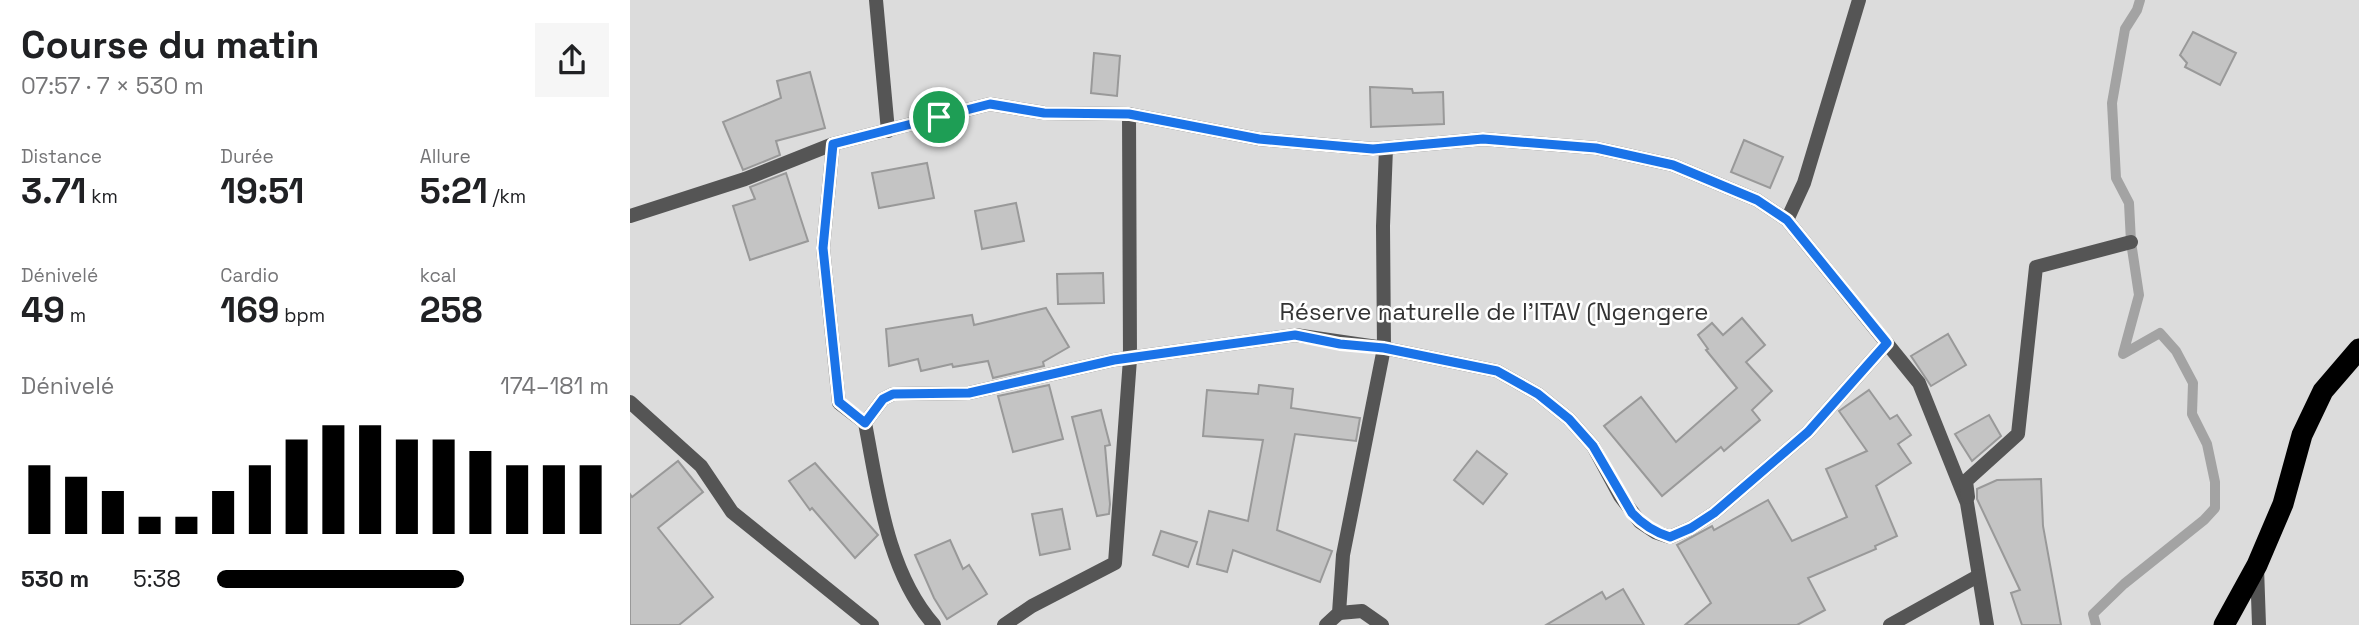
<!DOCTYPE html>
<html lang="fr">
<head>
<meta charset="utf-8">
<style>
  body { margin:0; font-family:"Space Grotesk",sans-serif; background:#f6f6f6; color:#202124; height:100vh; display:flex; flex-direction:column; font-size:26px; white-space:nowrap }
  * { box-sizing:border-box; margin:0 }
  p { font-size:23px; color:#757577 }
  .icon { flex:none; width:38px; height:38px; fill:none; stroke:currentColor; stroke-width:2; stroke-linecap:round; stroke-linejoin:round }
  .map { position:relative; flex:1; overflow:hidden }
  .panel { display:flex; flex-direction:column; background:#fff; width:630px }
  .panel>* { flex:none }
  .pin { position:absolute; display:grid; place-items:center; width:60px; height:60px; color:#fff; margin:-30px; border:4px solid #fff; border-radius:50%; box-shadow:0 2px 7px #0007 }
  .round { display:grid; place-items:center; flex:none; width:74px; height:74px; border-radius:0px; background:#f6f6f6 }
  .overview { display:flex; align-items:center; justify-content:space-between; height:119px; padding:0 21px }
  h1 { font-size:38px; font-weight:800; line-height:52px }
  .stats { display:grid; grid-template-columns:repeat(3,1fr); gap:10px; height:119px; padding:7px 21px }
  .stats div { display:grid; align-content:center }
  .stats b { font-size:35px; font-weight:800 }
  .stats small { font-size:19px; font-weight:400 }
  .stats p { font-size:19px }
  .chart { height:196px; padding:14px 21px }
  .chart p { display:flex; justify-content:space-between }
  .chart svg { width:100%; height:126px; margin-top:7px; stroke:#000; stroke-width:6 }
  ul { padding:0 21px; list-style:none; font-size:23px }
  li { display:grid; grid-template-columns:112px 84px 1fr; align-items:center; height:52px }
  li i { height:18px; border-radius:9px; background:#000 }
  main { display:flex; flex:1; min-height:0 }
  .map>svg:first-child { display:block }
  .green { fill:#dcdcdc }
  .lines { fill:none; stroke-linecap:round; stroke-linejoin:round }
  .stream { stroke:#a3a3a3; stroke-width:10 }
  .building { fill:#c4c4c4; stroke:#999; stroke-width:2 }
  .highway-casing { stroke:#dbdbdb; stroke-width:24 }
  .street { stroke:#555; stroke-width:14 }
  .highway { stroke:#000; stroke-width:21 }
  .route-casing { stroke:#fff; stroke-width:14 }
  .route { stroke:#1a73e8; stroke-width:9 }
  .labels { text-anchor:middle; stroke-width:5; stroke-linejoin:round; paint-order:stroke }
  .park-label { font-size:24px; fill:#333; stroke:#fff }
</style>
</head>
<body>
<main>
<section class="panel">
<div class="overview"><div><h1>Course du matin</h1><p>07:57 · 7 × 530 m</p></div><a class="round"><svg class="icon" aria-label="share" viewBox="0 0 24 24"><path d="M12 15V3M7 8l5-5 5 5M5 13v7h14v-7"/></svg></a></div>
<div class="stats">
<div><p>Distance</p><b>3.71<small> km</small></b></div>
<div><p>Durée</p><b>19:51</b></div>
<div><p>Allure</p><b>5:21<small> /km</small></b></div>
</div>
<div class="stats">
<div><p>Dénivelé</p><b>49<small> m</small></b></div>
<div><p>Cardio</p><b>169<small> bpm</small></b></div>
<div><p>kcal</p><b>258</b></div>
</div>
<div class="chart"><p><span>Dénivelé</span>174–181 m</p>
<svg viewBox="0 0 160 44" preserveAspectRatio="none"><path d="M5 44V20M15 44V24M25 44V29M35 44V38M45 44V38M55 44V29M65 44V20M75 44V11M85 44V6M95 44V6M105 44V11M115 44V11M125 44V15M135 44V20M145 44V20M155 44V20"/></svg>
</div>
<ul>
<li><b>530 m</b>5:38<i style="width:63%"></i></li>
</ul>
</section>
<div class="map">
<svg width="1729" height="625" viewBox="0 0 1729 625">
  <rect width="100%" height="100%" fill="#fff"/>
  <!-- green -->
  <rect class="green" x="0" y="0" width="1729" height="625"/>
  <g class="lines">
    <!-- stream -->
    <polyline class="stream" points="1466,625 1463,614 1494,584 1574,520 1585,508 1585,482 1577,444 1562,414 1563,383 1546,351 1530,333 1493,354 1509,295 1501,242 1499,203 1486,178 1482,103 1495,29 1507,10 1510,0"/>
  </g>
  <!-- building -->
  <g class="building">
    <polygon points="1563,32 1606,53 1590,85 1555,67 1557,63 1550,55"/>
    <polygon points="464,53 490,56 487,96 461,93"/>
    <polygon points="180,72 195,128 146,141 150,155 113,170 93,122 151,98 147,81"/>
    <polygon points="740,87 782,89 783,93 813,92 814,124 741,127"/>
    <polygon points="1114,140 1153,157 1140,188 1101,172"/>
    <polygon points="297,163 304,198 249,208 242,173"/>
    <polygon points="156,173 178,241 120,260 103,206 125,199 120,187"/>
    <polygon points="386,203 394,241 352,249 345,211"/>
    <polygon points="473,273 474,303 428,304 427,274"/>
    <polygon points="416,308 439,347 413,362 414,366 363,378 358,361 323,367 322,364 291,371 288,359 259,366 256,329 342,315 344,325"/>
    <polygon points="1112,318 1135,345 1116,362 1142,391 1122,410 1130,420 1094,451 1091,447 1032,496 974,426 1011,397 1046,442 1107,388 1076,350 1078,349 1068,335 1082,323 1093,335"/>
    <polygon points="1318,334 1336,365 1301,386 1281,356"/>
    <polygon points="419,385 433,439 383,452 368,396"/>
    <polygon points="629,385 663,389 661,408 730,418 726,441 665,434 647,530 702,551 690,582 603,550 597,572 567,564 579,511 618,521 633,440 573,436 577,390 628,394"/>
    <polygon points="1239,390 1260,419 1267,415 1281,435 1268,444 1281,463 1246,486 1267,536 1245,546 1246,549 1178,578 1195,610 1167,625 1055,625 1081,603 1047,545 1082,526 1084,530 1138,500 1162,541 1217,517 1196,469 1237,451 1209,411"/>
    <polygon points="471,410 480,445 475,446 480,504 479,514 467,516 442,417"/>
    <polygon points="1359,415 1371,436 1342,461 1325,434"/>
    <polygon points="847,451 877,474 853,504 824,480"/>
    <polygon points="48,461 73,492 28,528 83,597 49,625 0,625 0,494 2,497"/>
    <polygon points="185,463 248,535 225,558 182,508 180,510 159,481"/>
    <polygon points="1411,479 1413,526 1431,625 1392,625 1381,593 1390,590 1347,499 1347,489 1367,480"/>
    <polygon points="432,509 440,549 410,555 402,514"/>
    <polygon points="531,531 567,542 558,567 523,555"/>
    <polygon points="320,540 333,569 339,565 357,594 317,619 304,598 285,555"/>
    <polygon points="993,589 1014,625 916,625 972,592 976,599"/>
  </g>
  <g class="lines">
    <!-- highway casing -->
    <g class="highway-casing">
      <polyline id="highway" points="1594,625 1627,565 1653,504 1672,435 1693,391 1729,349"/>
    </g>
    <!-- street -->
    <g class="street">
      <polyline points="246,0 258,131"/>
      <polyline points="203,144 193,248 209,403 235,423"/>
      <polyline points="0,216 115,179 203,144 360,104 414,113 499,114 629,139 743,149 853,139 966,148 1043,165 1127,200 1157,220 1289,383 1337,503 1357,625"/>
      <polyline points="1157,220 1174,183 1229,0"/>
      <polyline points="0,402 71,466 102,512 242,625"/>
      <polyline points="1338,497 1336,481 1388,434 1406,267 1501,242"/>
      <polyline points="1627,567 1629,625"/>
      <polyline points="709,613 732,611 752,625"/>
      <path d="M 304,625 C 257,572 248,490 235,423 L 253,399 L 263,394 L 339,393 L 484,360 L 665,335 L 754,348 L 867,371 L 908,394 L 939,419 L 963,446 L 990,496 L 1010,522 L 1025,532 L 1040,537 L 1061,528 L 1084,513 L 1178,432 L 1257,343"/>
      <polyline points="374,625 402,606 485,563 500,359 499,114"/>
      <polyline points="696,625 709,613 713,555 754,348 753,226 756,148"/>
      <polyline points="1260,625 1348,576"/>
    </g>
    <!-- highway -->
    <use href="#highway" class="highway"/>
  </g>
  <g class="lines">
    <!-- route casing -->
    <g class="route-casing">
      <path id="route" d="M 360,104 L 414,113 L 499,114 L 629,139 L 685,144 L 743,149 L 853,139 L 966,148 L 1043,165 L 1127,200 L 1157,220 L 1257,343 L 1178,432 L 1084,513 L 1061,528 L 1040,537 C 1024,532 1013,525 1002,513 L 963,446 L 939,419 L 908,394 L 867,371 L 754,348 L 710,344 L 665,335 L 484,360 L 339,393 L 263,394 L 253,399 L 235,423 L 209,402 L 193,248 L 203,144 Z"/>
    </g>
    <!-- route -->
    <use href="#route" class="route"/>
  </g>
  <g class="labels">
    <!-- park labels -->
    <g class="park-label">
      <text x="864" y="320">Réserve naturelle de l'ITAV (Ngengere</text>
    </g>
  </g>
</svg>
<div class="pin" style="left:309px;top:117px;background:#1e9e55"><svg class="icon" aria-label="arrive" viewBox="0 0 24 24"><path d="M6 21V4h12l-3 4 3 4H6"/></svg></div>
</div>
</main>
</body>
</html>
